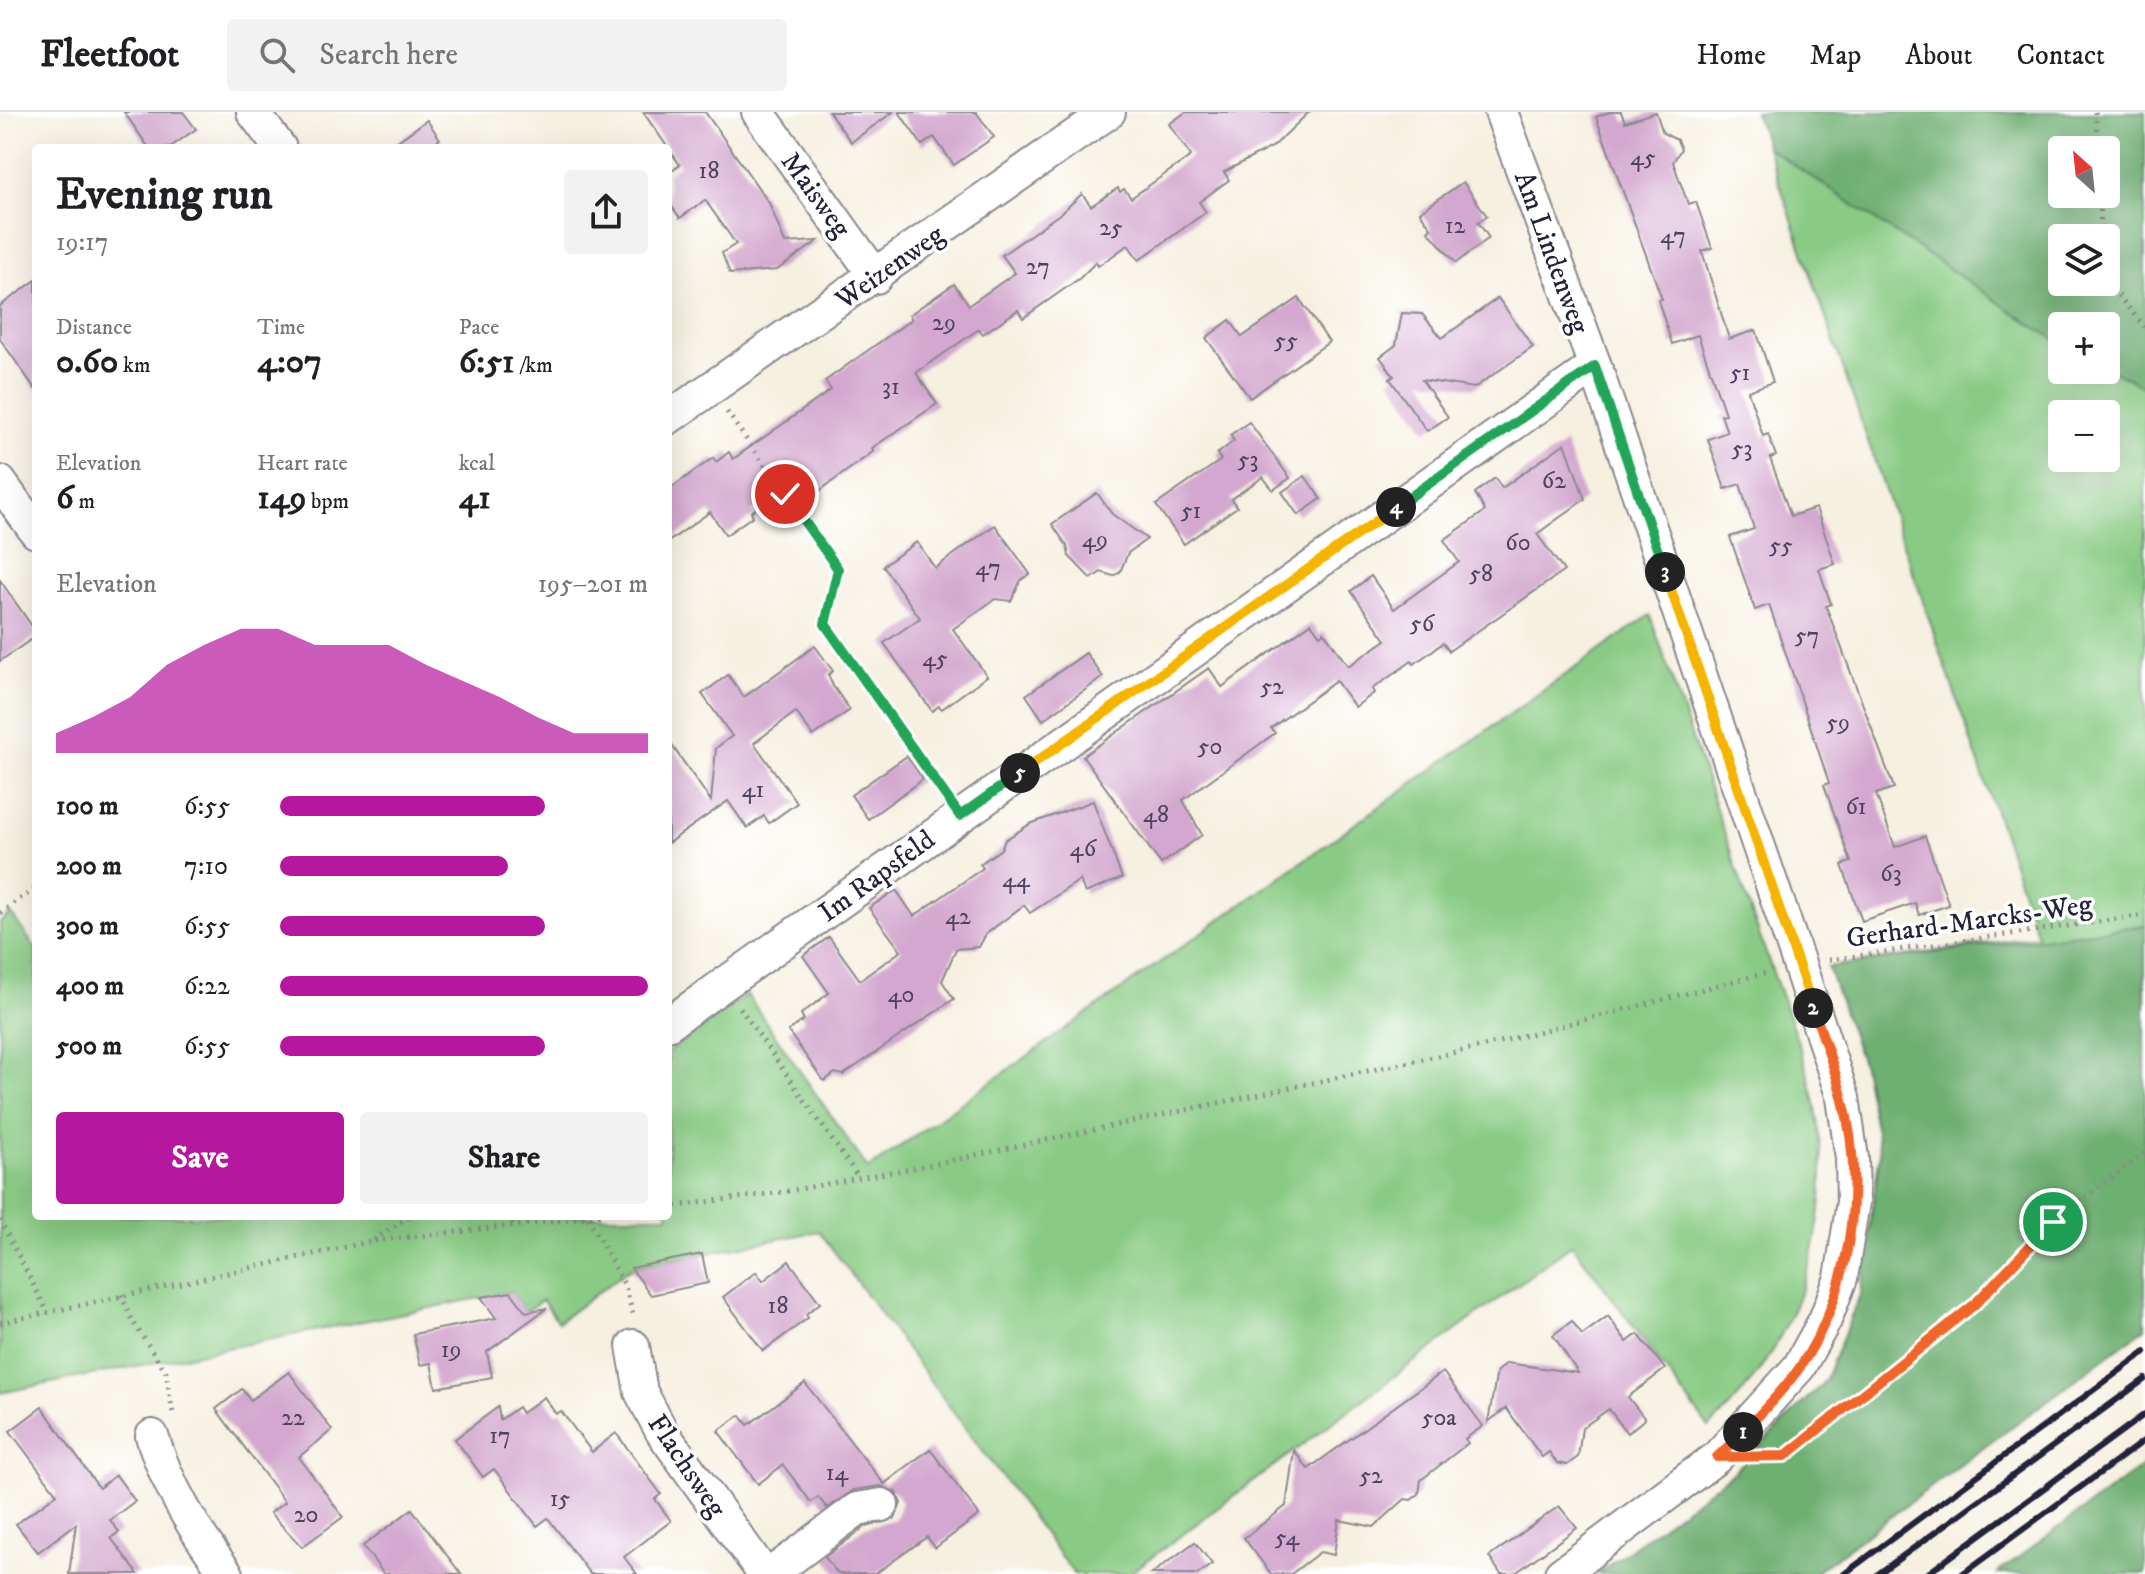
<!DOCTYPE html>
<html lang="en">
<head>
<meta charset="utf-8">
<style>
  body { margin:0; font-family:"IM FELL DW Pica",serif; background:#f2f2f2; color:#202124; height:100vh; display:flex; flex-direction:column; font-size:30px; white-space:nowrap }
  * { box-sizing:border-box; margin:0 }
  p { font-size:26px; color:#757577 }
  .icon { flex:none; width:44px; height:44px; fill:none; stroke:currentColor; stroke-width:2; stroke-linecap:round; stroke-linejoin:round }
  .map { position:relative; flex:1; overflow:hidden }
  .side { position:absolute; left:32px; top:32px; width:640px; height:1076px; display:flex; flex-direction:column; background:#fff; border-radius:8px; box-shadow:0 8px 32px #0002 }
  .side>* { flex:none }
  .needle { width:52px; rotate:333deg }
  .fabs { position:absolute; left:2048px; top:24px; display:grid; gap:16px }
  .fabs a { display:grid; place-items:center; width:72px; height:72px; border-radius:8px; background:#fff; box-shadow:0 8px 32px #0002; font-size:40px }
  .pin { position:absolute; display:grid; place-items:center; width:68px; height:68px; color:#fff; margin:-34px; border:4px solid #fff; border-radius:50%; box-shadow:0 2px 8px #0007 }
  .km { position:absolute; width:40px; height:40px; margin:-20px; border-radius:50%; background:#222; color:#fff; font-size:22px; line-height:40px; text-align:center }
  .round { display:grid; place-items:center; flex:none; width:84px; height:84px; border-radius:8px; background:#f2f2f2 }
  .head { display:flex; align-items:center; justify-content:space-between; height:136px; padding:0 24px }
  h1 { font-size:44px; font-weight:800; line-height:60px }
  .stats { display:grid; grid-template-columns:repeat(3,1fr); gap:12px; height:136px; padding:8px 24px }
  .stats div { display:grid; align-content:center }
  .stats b { font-size:34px; font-weight:800 }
  .stats small { font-size:22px; font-weight:400 }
  .stats p { font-size:22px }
  .chart { height:224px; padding:16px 24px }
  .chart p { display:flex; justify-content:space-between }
  .chart svg { width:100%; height:144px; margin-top:8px; fill:#b5179e; opacity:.7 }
  .primary-button { display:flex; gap:16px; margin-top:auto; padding:16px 24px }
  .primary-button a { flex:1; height:92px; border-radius:8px; background:#b5179e; color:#fff; font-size:32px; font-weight:800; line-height:92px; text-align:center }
  .primary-button a+a { background:#f2f2f2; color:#202124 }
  ul { padding:0 24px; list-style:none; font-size:26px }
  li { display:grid; grid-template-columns:128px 96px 1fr; align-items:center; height:60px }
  li i { height:20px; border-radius:10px; background:#b5179e }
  header { display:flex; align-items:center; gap:48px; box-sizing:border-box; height:112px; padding:0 40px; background:#fff; border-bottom:2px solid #e0e0e0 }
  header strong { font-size:38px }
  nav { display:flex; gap:44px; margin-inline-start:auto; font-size:28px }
  .search { width:560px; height:72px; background:#f2f2f2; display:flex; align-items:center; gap:20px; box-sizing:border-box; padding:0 28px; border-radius:8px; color:#757577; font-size:30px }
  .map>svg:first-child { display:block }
  .green { fill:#89cb84; stroke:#567660; stroke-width:2; fill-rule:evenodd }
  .forest { fill:#6eaf72; stroke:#486856; stroke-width:2; fill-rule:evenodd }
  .building { fill:#d3a7cf }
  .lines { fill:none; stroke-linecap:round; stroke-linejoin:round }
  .minor-casing { stroke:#8c898e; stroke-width:36 }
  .path { stroke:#8c898e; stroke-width:5; stroke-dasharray:2 6; stroke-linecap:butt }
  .minor { stroke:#fff; stroke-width:32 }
  .rail { stroke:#22223b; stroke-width:6 }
  .split-1-casing { stroke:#fff; stroke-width:16 }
  .split-2-casing { stroke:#fff; stroke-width:16 }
  .split-3-casing { stroke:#fff; stroke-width:16 }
  .split-4-casing { stroke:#fff; stroke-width:16 }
  .split-5-casing { stroke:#fff; stroke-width:16 }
  .split-6-casing { stroke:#fff; stroke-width:16 }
  .split-1 { stroke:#f0652b; stroke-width:10 }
  .split-2 { stroke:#f0652b; stroke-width:10 }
  .split-3 { stroke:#f5b400; stroke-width:10 }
  .split-4 { stroke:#22a559; stroke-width:10 }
  .split-5 { stroke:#f5b400; stroke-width:10 }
  .split-6 { stroke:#22a559; stroke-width:10 }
  .labels { text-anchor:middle; stroke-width:7; stroke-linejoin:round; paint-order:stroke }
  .number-label { font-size:24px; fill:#4e4360 }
  .street-label { font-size:28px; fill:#22223b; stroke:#fff }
</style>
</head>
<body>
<header>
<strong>Fleetfoot</strong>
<div class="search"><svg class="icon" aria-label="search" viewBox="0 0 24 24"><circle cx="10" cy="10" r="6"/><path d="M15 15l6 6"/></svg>Search here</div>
<nav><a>Home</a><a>Map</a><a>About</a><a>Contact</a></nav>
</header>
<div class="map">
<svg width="2145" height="1462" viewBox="0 0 2145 1462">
  <rect width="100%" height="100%" fill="#fff"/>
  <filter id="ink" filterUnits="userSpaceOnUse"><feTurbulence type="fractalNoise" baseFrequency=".0125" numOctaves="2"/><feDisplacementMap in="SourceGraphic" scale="16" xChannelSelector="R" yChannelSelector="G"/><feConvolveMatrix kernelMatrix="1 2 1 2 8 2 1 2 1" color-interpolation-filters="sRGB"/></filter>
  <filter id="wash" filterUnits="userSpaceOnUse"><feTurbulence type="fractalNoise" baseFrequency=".006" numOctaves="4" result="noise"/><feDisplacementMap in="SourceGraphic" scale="32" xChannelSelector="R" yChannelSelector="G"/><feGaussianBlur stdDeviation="1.8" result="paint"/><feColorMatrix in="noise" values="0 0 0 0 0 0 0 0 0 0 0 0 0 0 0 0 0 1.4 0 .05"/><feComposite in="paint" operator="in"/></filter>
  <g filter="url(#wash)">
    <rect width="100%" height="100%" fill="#f6f0e0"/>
    <!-- green -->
    <g class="green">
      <path d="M 1755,0 L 2145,0 L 2145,1216 L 1813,1462 L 1597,1462 L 1734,1360 L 1825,1269 L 1861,1181 L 1880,1040 L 1863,954 L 1828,855 L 2038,824 ZM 2062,38 L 2106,38 L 2106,82 L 2062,82 ZM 2062,126 L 2106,126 L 2106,170 L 2062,170 ZM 2062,214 L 2106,214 L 2106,258 L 2062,258 ZM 2062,302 L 2106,302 L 2106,346 L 2062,346 Z"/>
      <path d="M 1650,503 C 1684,602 1718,702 1752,802 C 1770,855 1792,908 1808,962 C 1845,1093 1807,1223 1709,1316 L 1572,1132 L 1129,1462 L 1074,1462 L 819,1119 L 631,1156 L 558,1210 L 542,1188 L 526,1200 L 510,1180 L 0,1281 L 0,810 L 11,802 L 36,837 L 36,1104 L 668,1104 L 668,940 L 747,883 L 868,1057 Z"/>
    </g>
    <!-- forest -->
    <g class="forest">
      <path d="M 1755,0 L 2145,0 L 2145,276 L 2106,255 L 2106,214 L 2062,214 L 2062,231 L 2046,222 L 1767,35 ZM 2062,38 L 2106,38 L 2106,82 L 2062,82 ZM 2062,126 L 2106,126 L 2106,170 L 2062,170 Z"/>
      <polygon points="2145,813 2145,1216 1813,1462 1597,1462 1734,1360 1825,1269 1861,1181 1880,1040 1863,954 1828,855"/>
      <polygon points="2145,1352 2145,1462 1996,1462"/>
    </g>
    <g id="blocks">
      <!-- building -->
      <g class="building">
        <polygon points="124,0 183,0 196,17 169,36 149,36"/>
        <polygon points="643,0 705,0 769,91 785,131 818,129 777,158 730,162 722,141 736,132 705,88 680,106 668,89 668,61 680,53"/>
        <polygon points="829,0 893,0 851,30"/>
        <polygon points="899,0 976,0 994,25 954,53 934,25 922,33"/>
        <polygon points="1186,0 1309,0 1274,34 1224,60 1229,68 1199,90 1206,100 1139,148 1128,133 1098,154 1096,150 1080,166 1023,206 1018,198 983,222 979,217 916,261 937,292 872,336 874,339 811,385 799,368 751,400 753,404 726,423 710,400 668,430 668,378 713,346 716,350 729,340 733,347 831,278 825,269 912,207 909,203 954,172 969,193 1015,161 1002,143 1061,101 1082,82 1091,94 1118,76 1120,80 1124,77 1131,86 1191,44 1169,12"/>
        <polygon points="1609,0 1621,0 1625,10 1656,0 1663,21 1677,28 1681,37 1673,50 1688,92 1696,90 1712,136 1702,139 1729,227 1756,218 1773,270 1748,279 1763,324 1768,322 1776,344 1770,346 1789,399 1791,404 1816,396 1835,452 1819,457 1831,492 1826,494 1894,676 1876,682 1895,735 1925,724 1949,793 1919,803 1915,791 1862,809 1842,753 1851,750 1824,673 1829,671 1799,580 1769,493 1755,498 1730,425 1754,417 1740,372 1725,377 1708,327 1727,320 1721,303 1725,302 1698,223 1672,232 1658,188 1662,187 1596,5"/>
        <polygon points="427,8 440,27 428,36 388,36"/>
        <polygon points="1463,70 1487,104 1478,110 1489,126 1456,151 1428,119 1431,116 1420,100"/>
        <polygon points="36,168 36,278 0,227 0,194"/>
        <polygon points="1299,186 1329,230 1250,286 1206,226 1230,208 1242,225"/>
        <polygon points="1498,186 1533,235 1474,276 1422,268 1448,305 1427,319 1390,267 1394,264 1380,245 1396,233 1402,201 1422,202 1442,226"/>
        <polygon points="1249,310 1290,366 1273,378 1263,365 1231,387 1237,395 1184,432 1156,393 1221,348 1217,342 1234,329 1230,323"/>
        <polygon points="1565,331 1585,387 1537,422 1564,459 1449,539 1443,531 1414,552 1412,549 1372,577 1374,581 1355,595 1336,569 1271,616 1275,621 1183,688 1202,723 1161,752 1083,644 1209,556 1222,575 1311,511 1320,523 1324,520 1348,554 1386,528 1351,479 1371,464 1394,497 1459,450 1444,428 1485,399 1475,381 1495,366 1502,376"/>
        <polygon points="1305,364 1321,387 1298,403 1282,380"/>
        <polygon points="1097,381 1112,402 1147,427 1128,441 1120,460 1113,464 1101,460 1091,467 1069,444 1067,434 1052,412"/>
        <polygon points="995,413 1030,462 1021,468 1011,489 995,487 953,517 987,564 942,597 939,594 932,599 884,531 920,506 883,454 917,430 935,456"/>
        <polygon points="0,468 36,520 36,524 0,549"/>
        <polygon points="815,534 833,559 828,563 833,574 850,598 813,624 796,600 754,631 797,691 769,711 764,704 747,716 728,689 668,731 668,628 711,689 716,636 732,624 702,582 728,563 744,585"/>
        <polygon points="1086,541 1103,565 1043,608 1026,583"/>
        <polygon points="907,644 923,667 868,707 851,683"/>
        <polygon points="1093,689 1122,766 1085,781 1080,768 1030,801 1024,793 986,822 979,835 956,837 942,869 954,887 843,963 835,961 824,969 788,919 804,908 801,902 829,881 803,844 829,825 860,868 901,839 869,796 896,778 914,804 983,756 980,752 1001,737 1005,728 1030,712"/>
        <polygon points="702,1142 708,1171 651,1183 631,1156"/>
        <polygon points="789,1149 820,1191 806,1202 808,1206 763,1239 723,1185 756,1160 763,1169"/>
        <polygon points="511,1180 526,1200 547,1196 487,1240 492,1265 436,1276 431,1251 420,1253 413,1222 496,1206 481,1185"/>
        <polygon points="1608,1204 1627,1230 1638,1222 1665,1257 1628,1285 1645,1307 1627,1321 1609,1297 1582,1316 1578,1345 1567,1353 1557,1351 1549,1340 1542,1345 1506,1296 1488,1310 1497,1259 1507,1251 1578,1261 1553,1223 1572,1209 1582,1223"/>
        <polygon points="289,1260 332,1318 299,1345 343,1405 302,1435 270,1401 285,1390 216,1297 242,1277 250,1288"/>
        <polygon points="1443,1260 1483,1314 1465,1327 1468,1331 1421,1368 1419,1382 1411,1388 1405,1387 1374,1415 1339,1408 1334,1443 1320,1440 1291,1462 1271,1462 1244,1426 1286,1394 1294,1338 1308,1357"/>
        <polygon points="805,1271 884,1372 930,1337 979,1403 935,1436 927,1425 875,1462 838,1462 825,1445 865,1415 895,1407 901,1391 896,1380 880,1374 854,1378 827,1396 818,1385 811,1390 783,1353 758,1372 718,1319 740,1303 748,1313"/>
        <polygon points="544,1285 556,1302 561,1299 592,1340 616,1321 661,1382 655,1387 671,1409 624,1445 637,1462 590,1462 548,1406 537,1414 494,1357 483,1365 455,1327 498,1295 500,1308 518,1295 522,1301"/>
        <polygon points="42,1295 99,1376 116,1363 135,1389 110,1408 119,1420 111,1426 138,1462 69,1462 76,1412 38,1440 16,1412 57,1382 10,1319"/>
        <polygon points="1559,1394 1577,1416 1514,1462 1501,1462 1489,1445"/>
        <polygon points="412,1397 433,1425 461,1462 384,1462 363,1434"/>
        <polygon points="1195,1430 1212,1452 1198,1462 1151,1462"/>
      </g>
    </g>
  </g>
  <g filter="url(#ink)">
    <use href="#blocks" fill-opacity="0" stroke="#8c898e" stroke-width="2"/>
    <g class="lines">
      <!-- minor casing -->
      <g class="minor-casing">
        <g id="minor">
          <polyline points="253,0 280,36"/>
          <polyline points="758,0 876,165"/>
          <polyline points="1501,0 1595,254 1799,852 1843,986 1852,1046 1853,1090 1841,1166 1825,1208 1799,1255 1717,1345 1561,1462"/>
          <polyline points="668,306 1109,0"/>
          <polyline points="0,370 36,420"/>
          <polyline points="668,912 1595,254"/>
          <polyline points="633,1234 641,1280 662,1320 764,1462"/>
          <path d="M 152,1324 C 168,1376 195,1419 227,1462"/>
          <polyline points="771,1462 857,1397 882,1393"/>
        </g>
      </g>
      <!-- path -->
      <g class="path">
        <polyline points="2095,0 2099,38"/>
        <polyline points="2100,82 2101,126"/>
        <polyline points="2106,155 2109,173 2145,215"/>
        <polyline points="727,300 838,457 825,512 943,679"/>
        <polyline points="0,801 36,776"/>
        <polyline points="1829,848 2145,803"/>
        <polyline points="740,896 859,1066"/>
        <polyline points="668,1095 783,1080 935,1052 1484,934 1769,860"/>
        <polyline points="509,1104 513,1114"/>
        <polyline points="588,1106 625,1174 634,1206"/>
        <polyline points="0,1108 48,1201"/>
        <polyline points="374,1128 410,1104"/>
        <polyline points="121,1183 133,1210 166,1260 173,1301"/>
        <polyline points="0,1211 373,1129 603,1104"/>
        <polyline points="1758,1345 1785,1344 1974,1193 2053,1110 2145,1041"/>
      </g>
      <!-- minor -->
      <use href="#minor" class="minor"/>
      <!-- rail -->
      <g class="rail">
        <polyline points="1844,1462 2145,1240"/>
        <polyline points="1878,1462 2145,1267"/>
        <polyline points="1927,1462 2145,1302"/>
        <polyline points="1962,1462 2145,1328"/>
      </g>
    </g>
  </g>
  <g class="lines" filter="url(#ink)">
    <!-- split-1 casing -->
    <g class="split-1-casing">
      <polyline id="split-1" points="1743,1320 1717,1345 1785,1344 1974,1193 2053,1110"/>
    </g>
    <!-- split-2 casing -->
    <g class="split-2-casing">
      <path id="split-2" d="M 1743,1320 C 1762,1300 1784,1278 1800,1255 C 1852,1178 1866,1073 1842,984 C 1834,954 1823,925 1813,896"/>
    </g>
    <!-- split-3 casing -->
    <g class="split-3-casing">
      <polyline id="split-3" points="1665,460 1813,896"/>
    </g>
    <!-- split-4 casing -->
    <g class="split-4-casing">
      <polyline id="split-4" points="1396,395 1595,254 1665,460"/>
    </g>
    <!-- split-5 casing -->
    <g class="split-5-casing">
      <polyline id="split-5" points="1020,661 1396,395"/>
    </g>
    <!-- split-6 casing -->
    <g class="split-6-casing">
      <polyline id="split-6" points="785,382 838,457 825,512 960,704 1020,661"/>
    </g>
    <!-- split-1 -->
    <use href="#split-1" class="split-1"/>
    <!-- split-2 -->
    <use href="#split-2" class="split-2"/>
    <!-- split-3 -->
    <use href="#split-3" class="split-3"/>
    <!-- split-4 -->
    <use href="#split-4" class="split-4"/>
    <!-- split-5 -->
    <use href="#split-5" class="split-5"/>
    <!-- split-6 -->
    <use href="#split-6" class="split-6"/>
  </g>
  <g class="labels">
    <!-- number labels -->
    <g class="number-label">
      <text x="1643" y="53">45</text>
      <text x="709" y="66">18</text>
      <text x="1455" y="121">12</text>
      <text x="1111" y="123">25</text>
      <text x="1673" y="131">47</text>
      <text x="1038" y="162">27</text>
      <text x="944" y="218">29</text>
      <text x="1286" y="236">55</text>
      <text x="1740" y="268">51</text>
      <text x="891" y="282">31</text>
      <text x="1742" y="344">53</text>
      <text x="1248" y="355">53</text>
      <text x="1554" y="376">62</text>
      <text x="1191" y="406">51</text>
      <text x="1095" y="435">49</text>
      <text x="1518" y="438">60</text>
      <text x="1781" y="441">55</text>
      <text x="988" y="463">47</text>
      <text x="1481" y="469">58</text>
      <text x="1422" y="519">56</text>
      <text x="1807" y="531">57</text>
      <text x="935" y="554">45</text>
      <text x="1272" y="582">52</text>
      <text x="1838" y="618">59</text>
      <text x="1210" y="642">50</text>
      <text x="753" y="685">41</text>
      <text x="1856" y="702">61</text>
      <text x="1156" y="710">48</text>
      <text x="1083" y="744">46</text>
      <text x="1891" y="769">63</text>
      <text x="1016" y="775">44</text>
      <text x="958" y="812">42</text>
      <text x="901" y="890">40</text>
      <text x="778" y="1201">18</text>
      <text x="451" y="1245">19</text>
      <text x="293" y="1313">22</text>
      <text x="1439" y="1313">50a</text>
      <text x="500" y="1331">17</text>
      <text x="837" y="1368">14</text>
      <text x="1371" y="1371">52</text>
      <text x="560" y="1394">15</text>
      <text x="306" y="1410">20</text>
      <text x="1287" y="1433">54</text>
    </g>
    <!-- street labels -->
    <g class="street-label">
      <text transform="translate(817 82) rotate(54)" y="10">Maisweg</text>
      <text transform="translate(1553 140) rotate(70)" y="10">Am Lindenweg</text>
      <text transform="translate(889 154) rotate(-35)" y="10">Weizenweg</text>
      <text transform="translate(876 763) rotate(-36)" y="10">Im Rapsfeld</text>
      <text transform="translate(1969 808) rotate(-8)" y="10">Gerhard-Marcks-Weg</text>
      <text transform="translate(688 1353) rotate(56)" y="10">Flachsweg</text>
    </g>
  </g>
</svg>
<div class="fabs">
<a><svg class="needle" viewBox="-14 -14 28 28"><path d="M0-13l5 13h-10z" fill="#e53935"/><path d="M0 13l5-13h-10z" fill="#757577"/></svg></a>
<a><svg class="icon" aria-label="layers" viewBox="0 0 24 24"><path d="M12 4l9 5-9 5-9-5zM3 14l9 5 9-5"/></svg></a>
<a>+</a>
<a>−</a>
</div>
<div class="pin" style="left:2053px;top:1110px;background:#1e9e55"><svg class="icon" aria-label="arrive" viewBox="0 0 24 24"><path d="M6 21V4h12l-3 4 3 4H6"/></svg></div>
<div class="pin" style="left:785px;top:382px;background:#d93025"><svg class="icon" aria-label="check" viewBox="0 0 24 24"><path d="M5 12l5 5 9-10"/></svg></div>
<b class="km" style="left:1743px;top:1320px">1</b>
<b class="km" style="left:1813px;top:896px">2</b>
<b class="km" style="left:1665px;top:460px">3</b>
<b class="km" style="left:1396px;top:395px">4</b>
<b class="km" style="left:1020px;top:661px">5</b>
<section class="side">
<div class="head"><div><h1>Evening run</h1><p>19:17</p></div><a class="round"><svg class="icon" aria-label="share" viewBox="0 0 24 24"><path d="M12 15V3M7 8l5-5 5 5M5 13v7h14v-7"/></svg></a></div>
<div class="stats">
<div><p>Distance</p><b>0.60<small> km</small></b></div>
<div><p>Time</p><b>4:07</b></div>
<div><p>Pace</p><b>6:51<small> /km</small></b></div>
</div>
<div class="stats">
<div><p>Elevation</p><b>6<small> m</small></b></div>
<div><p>Heart rate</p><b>149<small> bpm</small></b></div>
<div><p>kcal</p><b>41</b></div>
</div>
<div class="chart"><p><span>Elevation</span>195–201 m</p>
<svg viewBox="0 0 160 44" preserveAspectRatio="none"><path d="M0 44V38L10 33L20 27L30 17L40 11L50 6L60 6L70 11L80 11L90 11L100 17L110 22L120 27L130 33L140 38L150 38L160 38V44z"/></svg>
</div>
<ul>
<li><b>100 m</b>6:55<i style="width:72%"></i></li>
<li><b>200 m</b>7:10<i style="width:62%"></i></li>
<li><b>300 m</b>6:55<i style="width:72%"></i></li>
<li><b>400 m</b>6:22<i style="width:100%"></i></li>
<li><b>500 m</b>6:55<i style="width:72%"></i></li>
</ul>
<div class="primary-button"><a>Save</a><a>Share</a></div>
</section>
</div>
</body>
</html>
